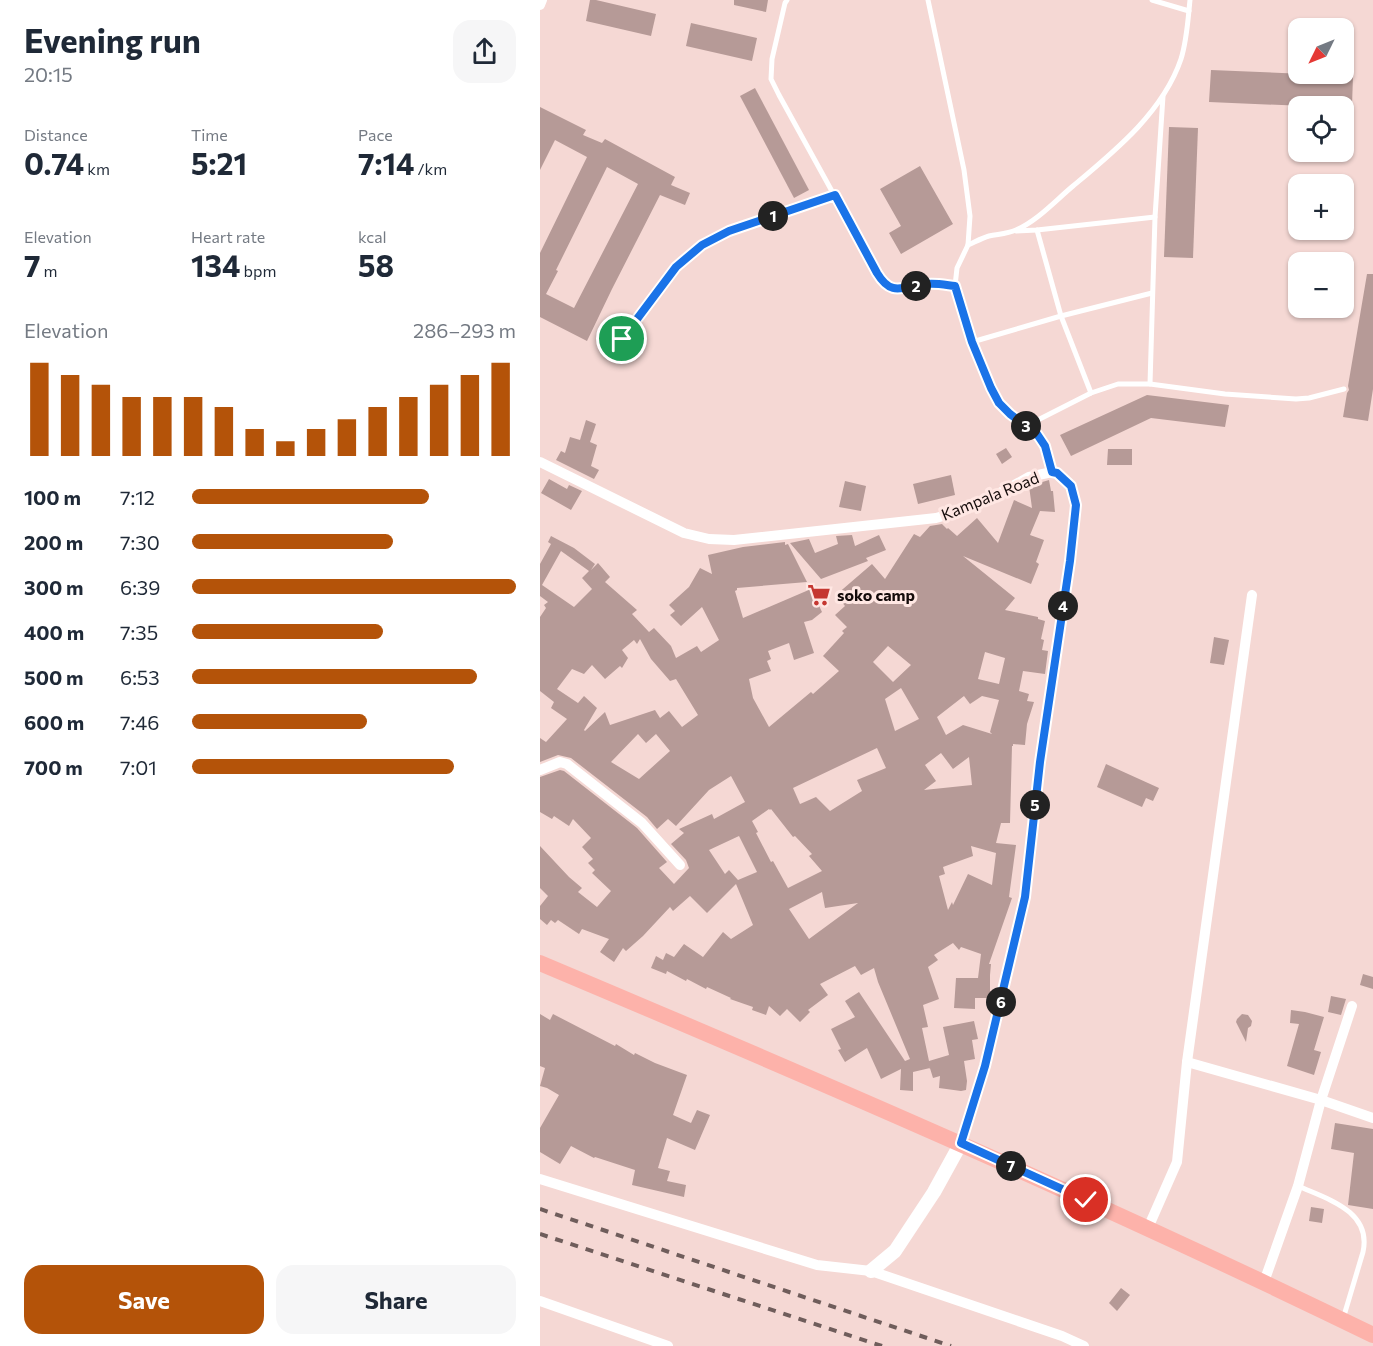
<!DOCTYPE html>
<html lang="en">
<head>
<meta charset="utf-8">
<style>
  body { margin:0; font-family:Commissioner,sans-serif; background:#f6f6f7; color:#1f2937; height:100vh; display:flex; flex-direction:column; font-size:22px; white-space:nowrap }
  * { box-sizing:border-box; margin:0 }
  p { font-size:20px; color:#747a83 }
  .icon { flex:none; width:33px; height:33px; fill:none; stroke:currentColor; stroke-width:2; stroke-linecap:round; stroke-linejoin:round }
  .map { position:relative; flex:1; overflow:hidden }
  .sheet { display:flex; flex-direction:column; background:#fff; width:540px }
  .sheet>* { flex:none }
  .needle { width:39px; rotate:227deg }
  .tools { position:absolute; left:748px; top:18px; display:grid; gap:12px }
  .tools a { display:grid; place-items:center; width:66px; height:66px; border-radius:12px; background:#fff; box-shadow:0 2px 4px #0004; font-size:30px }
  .pin { position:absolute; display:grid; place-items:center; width:51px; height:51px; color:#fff; margin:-26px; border:3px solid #fff; border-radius:50%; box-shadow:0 2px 6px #0007 }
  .km { position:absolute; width:30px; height:30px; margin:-15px; border-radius:50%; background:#222; color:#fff; font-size:16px; line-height:30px; text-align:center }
  .round { display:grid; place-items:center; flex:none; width:63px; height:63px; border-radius:18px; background:#f6f6f7 }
  .head { display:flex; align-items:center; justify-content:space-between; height:102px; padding:0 24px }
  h1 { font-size:33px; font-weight:700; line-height:45px }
  .metrics { display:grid; grid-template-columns:repeat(3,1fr); gap:9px; height:102px; padding:6px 24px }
  .metrics div { display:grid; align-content:center }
  .metrics b { font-size:30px; font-weight:700 }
  .metrics small { font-size:16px; font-weight:400 }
  .metrics p { font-size:16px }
  .chart { height:168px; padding:12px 24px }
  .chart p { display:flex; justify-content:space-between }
  .chart svg { width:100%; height:108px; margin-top:6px; stroke:#b45309; stroke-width:6 }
  .primary-button { display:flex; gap:12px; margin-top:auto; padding:12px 24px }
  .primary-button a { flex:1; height:69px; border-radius:18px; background:#b45309; color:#fff; font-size:24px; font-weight:700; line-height:69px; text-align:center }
  .primary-button a+a { background:#f6f6f7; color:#1f2937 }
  ul { padding:0 24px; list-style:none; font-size:20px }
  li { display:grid; grid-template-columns:96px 72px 1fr; align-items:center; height:45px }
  li i { height:15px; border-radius:8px; background:#b45309 }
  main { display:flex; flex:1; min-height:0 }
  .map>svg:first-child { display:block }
  .building { fill:#b69a97; fill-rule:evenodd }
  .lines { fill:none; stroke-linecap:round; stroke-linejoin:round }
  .service { stroke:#fff; stroke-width:5 }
  .minor { stroke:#fff; stroke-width:10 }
  .tertiary { stroke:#fff; stroke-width:14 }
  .primary { stroke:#fdb2aa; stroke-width:16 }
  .rail { stroke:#6f5d5b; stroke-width:4; stroke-dasharray:8 8; stroke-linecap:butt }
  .route-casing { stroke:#fff; stroke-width:12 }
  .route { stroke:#1a73e8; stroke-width:8 }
  .labels { text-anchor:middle; stroke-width:6; stroke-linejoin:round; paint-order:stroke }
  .street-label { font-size:16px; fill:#140b0a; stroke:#ffe7e3 }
  .poi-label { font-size:16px; font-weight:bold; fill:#140b0a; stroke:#ffe7e3; text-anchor:start }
</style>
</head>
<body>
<main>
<section class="sheet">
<div class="head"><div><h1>Evening run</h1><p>20:15</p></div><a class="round"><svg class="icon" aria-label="share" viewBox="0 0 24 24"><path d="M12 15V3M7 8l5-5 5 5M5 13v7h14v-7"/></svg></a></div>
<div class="metrics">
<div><p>Distance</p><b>0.74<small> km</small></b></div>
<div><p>Time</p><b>5:21</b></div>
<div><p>Pace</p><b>7:14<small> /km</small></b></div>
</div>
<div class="metrics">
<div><p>Elevation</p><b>7<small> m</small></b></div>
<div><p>Heart rate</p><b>134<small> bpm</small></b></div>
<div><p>kcal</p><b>58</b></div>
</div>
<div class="chart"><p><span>Elevation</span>286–293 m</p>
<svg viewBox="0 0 160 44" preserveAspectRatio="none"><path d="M5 44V6M15 44V11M25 44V15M35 44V20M45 44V20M55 44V20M65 44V24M75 44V33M85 44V38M95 44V33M105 44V29M115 44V24M125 44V20M135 44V15M145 44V11M155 44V6"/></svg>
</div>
<ul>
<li><b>100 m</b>7:12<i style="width:73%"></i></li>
<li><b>200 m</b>7:30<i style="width:62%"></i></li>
<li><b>300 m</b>6:39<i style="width:100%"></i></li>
<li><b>400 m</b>7:35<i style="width:59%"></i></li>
<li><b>500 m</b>6:53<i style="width:88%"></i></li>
<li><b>600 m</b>7:46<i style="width:54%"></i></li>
<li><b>700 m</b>7:01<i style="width:81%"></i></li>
</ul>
<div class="primary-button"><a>Save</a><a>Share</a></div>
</section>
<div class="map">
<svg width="833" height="1346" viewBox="0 0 833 1346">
  <rect width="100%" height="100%" fill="#f5d8d4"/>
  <!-- building -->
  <g class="building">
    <polygon points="50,0 56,0 116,14 111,36 46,21"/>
    <polygon points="194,0 228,0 226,12 194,5"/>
    <polygon points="151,23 217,38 212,61 146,46"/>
    <polygon points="671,70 813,76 812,106 765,106 669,102"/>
    <polygon points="215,88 269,190 254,198 200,96"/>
    <path d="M 0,107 L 46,130 L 43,135 L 62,143 L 65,139 L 135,177 L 131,185 L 150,193 L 145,205 L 120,195 L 72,289 L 47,341 L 0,317 L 0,253 L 47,157 L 15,140 L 0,170 ZM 67,167 L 98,184 L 34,308 L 6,294 L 18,271 L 16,270 Z"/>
    <polygon points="629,127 658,128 653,258 624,257"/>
    <polygon points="380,166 413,224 361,254 349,233 361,226 340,189"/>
    <polygon points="827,274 833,274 833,389 828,421 803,417 807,393 809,390 808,386"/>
    <polygon points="607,395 689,405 685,427 611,418 531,456 520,435"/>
    <polygon points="46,420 56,424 50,442 57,445 51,466 59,470 54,479 16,460 21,451 25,453 30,437 40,440"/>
    <polygon points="466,448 472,457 462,464 456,454"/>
    <polygon points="568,449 592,449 592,465 567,465"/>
    <polygon points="411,475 415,495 378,504 373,484"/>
    <polygon points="9,479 27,489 29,485 42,491 31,510 1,493"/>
    <path d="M 509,480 L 511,491 L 513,491 L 515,512 L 500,511 L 490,535 L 504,540 L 496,562 L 499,564 L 491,584 L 423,556 L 475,598 L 465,610 L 498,617 L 498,619 L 505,621 L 501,639 L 504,640 L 502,650 L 508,651 L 505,674 L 483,671 L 479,691 L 489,694 L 487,701 L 494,702 L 487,724 L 485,745 L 473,744 L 473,746 L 472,746 L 470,823 L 461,823 L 456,843 L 476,845 L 469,897 L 472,898 L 449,964 L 451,964 L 450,975 L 450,998 L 435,998 L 435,1009 L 414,1008 L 416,978 L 438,978 L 441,954 L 421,947 L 419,950 L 413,943 L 394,955 L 398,960 L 388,967 L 399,999 L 383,1005 L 388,1027 L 382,1028 L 389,1061 L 409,1055 L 403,1027 L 434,1021 L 438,1039 L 432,1040 L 435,1059 L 424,1061 L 427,1081 L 426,1090 L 421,1091 L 399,1088 L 400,1076 L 393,1078 L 389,1065 L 390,1068 L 373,1072 L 373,1091 L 360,1090 L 361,1069 L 341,1079 L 327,1048 L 305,1062 L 298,1050 L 301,1049 L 291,1029 L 315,1017 L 305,1001 L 319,992 L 365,1061 L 370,1059 L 338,982 L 334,968 L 321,975 L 315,966 L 280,984 L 288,995 L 268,1010 L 270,1012 L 260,1022 L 247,1009 L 240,1016 L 229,1006 L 226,1015 L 212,1010 L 213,1007 L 190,999 L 191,998 L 167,987 L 166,989 L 147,979 L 146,981 L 127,971 L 126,974 L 111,968 L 116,956 L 123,960 L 126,953 L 134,957 L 144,944 L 163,957 L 183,932 L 191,939 L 213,925 L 196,884 L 167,913 L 150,896 L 133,911 L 130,907 L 103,936 L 86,951 L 83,948 L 74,962 L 60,952 L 69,939 L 42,929 L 39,934 L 18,920 L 15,923 L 11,920 L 7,925 L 0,919 L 0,906 L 8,896 L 0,888 L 0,846 L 29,877 L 42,888 L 38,892 L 57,907 L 71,891 L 52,873 L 55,870 L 48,863 L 53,859 L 42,847 L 51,838 L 33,819 L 29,826 L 14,816 L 12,819 L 0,812 L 0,777 L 20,770 L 24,771 L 97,828 L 127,862 L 119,868 L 134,884 L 149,868 L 146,860 L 131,844 L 144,833 L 139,829 L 172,814 L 174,819 L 205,802 L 191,776 L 169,790 L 136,826 L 128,819 L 117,829 L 107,817 L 31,758 L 18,755 L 0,762 L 0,738 L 6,742 L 27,719 L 11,708 L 14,702 L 0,691 L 0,617 L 6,608 L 4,605 L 8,602 L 0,596 L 0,564 L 11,544 L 8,542 L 11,536 L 34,548 L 55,564 L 51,570 L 58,563 L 70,577 L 65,582 L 97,610 L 92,614 L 109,632 L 114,628 L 131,646 L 136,658 L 157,646 L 161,652 L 179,640 L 162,607 L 141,626 L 130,615 L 135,611 L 129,605 L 149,587 L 160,568 L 172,574 L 168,555 L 203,547 L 245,542 L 245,545 L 248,544 L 267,582 L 197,588 L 197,590 L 195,591 L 203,618 L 271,589 L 282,612 L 272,620 L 264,622 L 274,653 L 254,660 L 249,643 L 228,651 L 231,659 L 227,661 L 231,671 L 209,679 L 213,698 L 229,727 L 271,692 L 273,694 L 299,671 L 283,656 L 304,633 L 302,631 L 307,627 L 295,615 L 305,606 L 296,595 L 332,564 L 345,579 L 374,534 L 380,537 L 390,526 L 402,524 L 407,529 L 408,528 L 417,536 L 437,518 L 458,543 L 474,500 L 492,508 L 489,486 ZM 21,551 L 49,571 L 42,578 L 52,589 L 34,607 L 2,585 ZM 100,639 L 111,659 L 130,681 L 136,679 L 158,715 L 142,727 L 129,711 L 120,718 L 115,710 L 70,725 L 65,712 L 45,731 L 44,730 L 57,708 L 44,696 L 38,703 L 17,689 L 32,669 L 44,674 L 52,665 L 65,679 L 80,666 L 82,668 L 88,658 L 82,650 L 94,640 L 97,644 ZM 348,646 L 371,665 L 353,682 L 333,662 ZM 445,652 L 465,658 L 459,684 L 438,679 ZM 361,688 L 379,719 L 355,731 L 345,699 ZM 424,696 L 430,704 L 442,696 L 459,700 L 450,732 L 452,734 L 423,725 L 406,735 L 397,717 ZM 98,734 L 106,743 L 116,734 L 130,751 L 99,779 L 71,762 ZM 337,748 L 346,768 L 317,780 L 322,791 L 290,811 L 276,797 L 260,804 L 253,788 ZM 401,753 L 413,769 L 429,757 L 432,785 L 384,790 L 396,781 L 385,765 ZM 229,809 L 230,810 L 231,809 L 253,837 L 255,836 L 272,854 L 269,856 L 282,871 L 248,888 L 233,861 L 231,862 L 216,833 L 218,832 L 212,821 ZM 199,836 L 217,872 L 198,880 L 189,870 L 185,874 L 169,850 ZM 431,846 L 456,853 L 452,885 L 428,874 L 413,905 L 412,902 L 408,910 L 399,876 L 405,874 L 403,867 L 433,856 ZM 282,892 L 285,908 L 318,903 L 269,939 L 249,909 Z"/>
    <polygon points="305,481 326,486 321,511 299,507"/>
    <polygon points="312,535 315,546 339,535 346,550 326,558 328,561 281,579 250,543 269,539 275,553 298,544 296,536"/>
    <polygon points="674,637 689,640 684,665 670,663"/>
    <polygon points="566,764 619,788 613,801 606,798 602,807 557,787"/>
    <polygon points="823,974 833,977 833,989 820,985"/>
    <polygon points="791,996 806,999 801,1015 788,1012"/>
    <polygon points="751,1010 765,1012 784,1017 774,1050 781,1052 774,1075 747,1066 759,1024 750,1023"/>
    <polygon points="0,1014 10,1020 13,1014 75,1046 76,1044 94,1055 95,1053 115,1063 147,1075 133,1115 151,1123 157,1110 170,1115 155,1150 127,1138 118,1168 130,1171 127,1181 146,1185 144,1197 92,1185 95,1170 55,1157 54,1158 31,1146 20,1164 0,1152 0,1128 19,1095 7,1088 0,1086 5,1068 0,1066"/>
    <polygon points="702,1014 708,1015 712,1021 711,1026 708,1028 706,1042 696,1022 697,1019"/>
    <polygon points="795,1123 833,1129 833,1209 808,1205 814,1153 791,1149"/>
    <polygon points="771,1207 784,1209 782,1223 769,1221"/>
    <polygon points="581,1288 590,1295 577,1311 569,1303"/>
  </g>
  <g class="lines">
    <!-- service -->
    <g class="service">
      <path d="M 247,0 L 245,3 L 232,59 L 231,79 L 239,95 L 337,273 C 352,298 363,286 387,284 C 396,283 406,285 415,286"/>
      <polyline points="388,0 424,170 430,216 428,245 417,268 415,286 432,342 451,389 459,403 470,414 497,434 505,446 512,472"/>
      <polyline points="612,0 649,11"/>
      <polyline points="497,230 521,316 551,393"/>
      <polyline points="476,231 497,230 615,217"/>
      <path d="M 428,245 C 435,242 442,238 449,236 C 458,234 467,234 476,230 C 497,221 515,201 533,186 C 575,151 623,112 641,59 C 647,40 648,19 650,0"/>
      <polyline points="82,339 136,267 162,245 189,231 295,195"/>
      <polyline points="432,342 521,316 612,293"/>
      <polyline points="610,384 615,217 623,96"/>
      <polyline points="486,426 551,393 578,384 610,384 685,394 756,399 769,398 804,389"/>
      <path d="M 758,1186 C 787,1199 832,1211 823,1252 L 803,1319"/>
    </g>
    <!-- minor -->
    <g class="minor">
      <polyline points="0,5 2,0"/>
      <polyline points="0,462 144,533 169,539 194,540 396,518 417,512 458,494 489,477 512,472 517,473 531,486 536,505 530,561 500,762 485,897 445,1066 421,1143"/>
      <polyline points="0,770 20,762 27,764 102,823 140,865"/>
      <polyline points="647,1062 781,1100 833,1118"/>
      <polyline points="0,1179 277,1265 331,1271 522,1336 544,1346"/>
      <polyline points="608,1228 637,1162 647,1062 712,595"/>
      <polyline points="724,1282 758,1186 781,1100 812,1006"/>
      <polyline points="0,1301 128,1346"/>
    </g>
    <!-- tertiary -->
    <polyline class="tertiary" points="331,1271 355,1251 394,1192 421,1143"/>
    <!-- primary -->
    <path class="primary" d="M 0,963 C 280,1081 560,1202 833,1335"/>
    <!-- rail -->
    <g class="rail">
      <polyline points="0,1209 411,1346"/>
      <polyline points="0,1234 342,1346"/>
    </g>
  </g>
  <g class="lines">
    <!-- route casing -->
    <g class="route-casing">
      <path id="route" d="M 82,339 L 136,267 L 162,245 L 189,231 L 295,195 L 337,273 C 352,298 363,286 387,284 C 396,283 406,285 415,286 L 432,342 L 451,388 L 459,403 L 470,414 L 497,434 L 505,446 L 512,472 L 517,473 L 531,486 L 536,505 L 530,561 L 500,762 L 485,897 L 445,1066 L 421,1143 L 546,1200"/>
    </g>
    <!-- route -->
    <use href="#route" class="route"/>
  </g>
  <!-- icons -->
  <defs>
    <g id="supermarket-bare" transform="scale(1.8)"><path d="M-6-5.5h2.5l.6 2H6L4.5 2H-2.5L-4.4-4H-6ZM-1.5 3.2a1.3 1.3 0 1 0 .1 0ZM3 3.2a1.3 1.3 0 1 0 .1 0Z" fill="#c53731" stroke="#ffe7e3" stroke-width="2.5" paint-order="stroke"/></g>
  </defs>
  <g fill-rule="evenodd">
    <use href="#supermarket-bare" x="279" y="595"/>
  </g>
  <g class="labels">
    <!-- street labels -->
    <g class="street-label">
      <text transform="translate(450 496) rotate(-22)" y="6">Kampala Road</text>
    </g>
    <!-- poi labels -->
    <g class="poi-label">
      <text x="297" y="601">soko camp</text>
    </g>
  </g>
</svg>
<div class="tools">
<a><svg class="needle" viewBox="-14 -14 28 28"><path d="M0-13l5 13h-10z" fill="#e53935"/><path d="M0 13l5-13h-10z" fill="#747a83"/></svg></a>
<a><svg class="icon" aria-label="locate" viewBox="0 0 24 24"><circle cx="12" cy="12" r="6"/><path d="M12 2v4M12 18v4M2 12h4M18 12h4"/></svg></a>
<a>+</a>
<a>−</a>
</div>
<div class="pin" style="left:82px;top:339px;background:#1e9e55"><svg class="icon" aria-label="arrive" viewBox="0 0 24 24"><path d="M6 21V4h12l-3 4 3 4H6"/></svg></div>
<div class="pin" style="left:546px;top:1200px;background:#d93025"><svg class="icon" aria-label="check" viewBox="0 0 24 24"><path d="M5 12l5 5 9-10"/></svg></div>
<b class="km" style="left:233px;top:216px">1</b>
<b class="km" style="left:376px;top:286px">2</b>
<b class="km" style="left:486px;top:426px">3</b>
<b class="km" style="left:523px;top:606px">4</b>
<b class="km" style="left:495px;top:805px">5</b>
<b class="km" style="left:461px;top:1002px">6</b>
<b class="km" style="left:471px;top:1166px">7</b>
</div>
</main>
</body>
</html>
